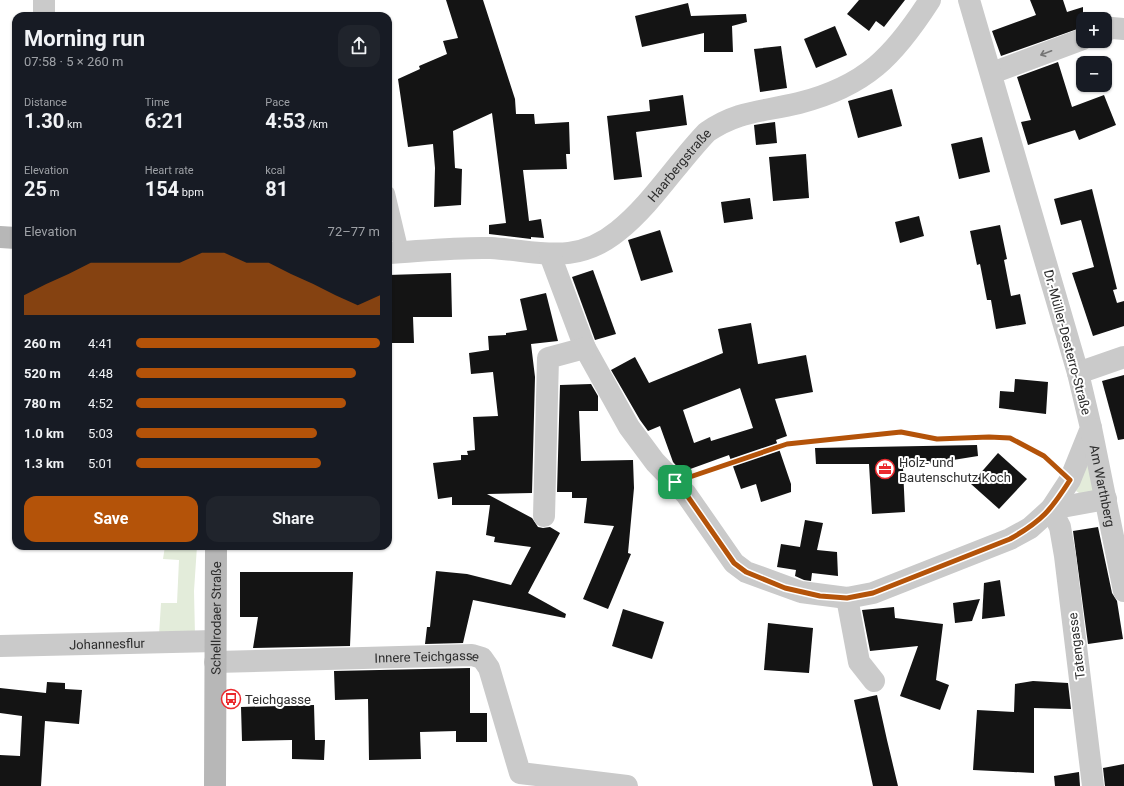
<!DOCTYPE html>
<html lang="en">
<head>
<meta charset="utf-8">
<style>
  body { margin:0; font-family:Roboto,sans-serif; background:#20242c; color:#f1f3f6; height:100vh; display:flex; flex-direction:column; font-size:15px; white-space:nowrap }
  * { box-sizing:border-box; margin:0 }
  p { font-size:13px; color:#9ea1a6 }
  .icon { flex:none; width:22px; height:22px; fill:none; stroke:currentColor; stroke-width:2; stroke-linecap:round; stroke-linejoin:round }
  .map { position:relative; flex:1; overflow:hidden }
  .side { position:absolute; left:12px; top:12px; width:380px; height:538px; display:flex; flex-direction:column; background:#171b24; border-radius:12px; box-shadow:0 1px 3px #0004 }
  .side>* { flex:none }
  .fabs { position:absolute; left:1076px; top:12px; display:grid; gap:8px }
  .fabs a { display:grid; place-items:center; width:36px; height:36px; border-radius:8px; background:#171b24; box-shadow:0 1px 3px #0004; font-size:20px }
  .pin { position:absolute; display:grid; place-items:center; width:34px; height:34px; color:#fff; margin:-17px; border-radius:8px; box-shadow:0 2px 6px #0006 }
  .round { display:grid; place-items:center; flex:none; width:42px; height:42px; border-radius:12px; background:#20242c }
  .headline { display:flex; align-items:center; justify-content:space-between; height:68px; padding:0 12px }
  h1 { font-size:22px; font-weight:700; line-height:30px }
  .figures { display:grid; grid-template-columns:repeat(3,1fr); gap:6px; height:68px; padding:4px 12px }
  .figures div { display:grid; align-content:center }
  .figures b { font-size:20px; font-weight:700 }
  .figures small { font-size:11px; font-weight:400 }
  .figures p { font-size:11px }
  .chart { height:112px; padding:8px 12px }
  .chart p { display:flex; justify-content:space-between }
  .chart svg { width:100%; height:72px; margin-top:4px; fill:#b45309; opacity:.7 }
  .button { display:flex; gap:8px; margin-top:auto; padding:8px 12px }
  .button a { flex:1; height:46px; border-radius:12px; background:#b45309; color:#fff; font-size:16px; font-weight:700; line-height:46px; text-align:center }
  .button a+a { background:#20242c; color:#f1f3f6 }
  ul { padding:0 12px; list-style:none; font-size:13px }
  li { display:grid; grid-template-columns:64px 48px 1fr; align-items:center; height:30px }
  li i { height:10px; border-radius:5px; background:#b45309 }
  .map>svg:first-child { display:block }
  .green { fill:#e3ecda }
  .building { fill:#141414; fill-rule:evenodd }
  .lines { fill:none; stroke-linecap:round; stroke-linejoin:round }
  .path { stroke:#cacaca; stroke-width:2.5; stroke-dasharray:2 2; stroke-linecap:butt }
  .lane { stroke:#cacaca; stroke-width:14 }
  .street { stroke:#cacaca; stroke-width:22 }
  .secondary { stroke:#b7b7b7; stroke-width:22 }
  .oneway { stroke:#747474 }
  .route-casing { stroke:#fff; stroke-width:8 }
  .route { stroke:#b45309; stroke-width:5 }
  .labels { text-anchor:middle; stroke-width:4; stroke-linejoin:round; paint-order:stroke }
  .street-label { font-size:13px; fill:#2d2d2d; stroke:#fff }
  .poi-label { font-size:13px; fill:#2d2d2d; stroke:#fff; text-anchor:start }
</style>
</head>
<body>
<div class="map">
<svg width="1124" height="786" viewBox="0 0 1124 786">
  <rect width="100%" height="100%" fill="#fff"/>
  <!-- green -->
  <g class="green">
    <polygon points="1087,458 1095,493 1079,493 1076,491"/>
    <polygon points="165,546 197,546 194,591 195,635 159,635 161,603 177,603 179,560 163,559"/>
  </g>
  <!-- building -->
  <g class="building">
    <polygon points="446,0 483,0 515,99 516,114 534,114 535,124 569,122 570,154 566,154 567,169 523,170 529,221 541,219 544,238 531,237 531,239 489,234 489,225 506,223 492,113 453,131 455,168 462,169 461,205 434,207 435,168 433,144 408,147 398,79 420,69 419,66 447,54 443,41 458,38"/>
    <polygon points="859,0 905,0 884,27 876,21 869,31 847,14"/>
    <polygon points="1030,0 1063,0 1067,12 1083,7 1083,27 1001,56 992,31 1036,15"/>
    <polygon points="688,3 691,16 746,14 747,22 732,26 733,52 704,52 704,33 642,47 635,16"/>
    <polygon points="835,26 847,55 816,68 804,39"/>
    <polygon points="781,46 787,88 760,92 754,49"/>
    <polygon points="1058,62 1072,107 1104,95 1116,125 1079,140 1075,130 1028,145 1021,122 1031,120 1017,77"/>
    <polygon points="892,89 902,126 858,138 848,101"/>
    <polygon points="683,95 687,125 636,132 642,177 614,180 607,116 650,111 649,100"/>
    <polygon points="775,122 777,143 756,145 754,125"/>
    <polygon points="982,137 990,172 959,179 951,144"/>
    <polygon points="806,154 809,198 773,201 769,157"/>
    <polygon points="1092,189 1117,289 1113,290 1117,303 1124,301 1124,326 1093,336 1072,273 1094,267 1081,220 1061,225 1054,199"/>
    <polygon points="750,198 753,219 724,223 721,202"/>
    <polygon points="919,216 924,236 900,243 895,222"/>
    <polygon points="1000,225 1007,259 1004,260 1011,296 1020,294 1026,324 996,329 991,300 987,300 980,264 977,265 970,231"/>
    <polygon points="660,230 673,272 641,281 628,240"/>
    <polygon points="593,270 616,334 595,340 572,277"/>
    <polygon points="451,273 452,317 413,317 414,343 388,343 388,275"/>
    <polygon points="546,293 558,341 531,344 535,377 532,493 487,494 532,518 538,527 543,528 550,527 560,533 528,593 566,614 565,618 473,600 463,643 425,644 427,627 430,627 436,571 467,574 511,585 531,547 494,542 495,537 486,535 490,505 452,505 452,497 438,499 433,463 461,460 461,455 468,455 467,451 475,450 473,417 498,416 493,372 471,374 469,353 489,350 488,336 506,335 506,333 527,330 520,299"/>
    <path d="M 751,323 L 758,364 L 806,355 L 813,392 L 775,399 L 787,436 L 776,440 L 791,484 L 791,492 L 761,502 L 756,484 L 741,489 L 729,455 L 682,472 L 673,462 L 660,426 L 648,431 L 640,420 L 611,370 L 635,357 L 649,383 L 723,353 L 718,329 ZM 740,388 L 753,428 L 711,441 L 710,437 L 694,443 L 683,410 Z"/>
    <polygon points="1124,375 1124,439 1118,440 1102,381"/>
    <polygon points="1015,379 1048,382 1046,414 999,408 1000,391 1014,392"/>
    <polygon points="591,384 598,396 598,411 579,411 581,461 633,460 634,488 628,553 631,554 608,609 583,599 614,526 584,523 587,498 572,498 572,492 557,492 560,385"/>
    <polygon points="977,445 978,456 903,468 905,512 872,514 869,464 816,464 815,448"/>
    <polygon points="998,453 1027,479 999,509 971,484"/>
    <polygon points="805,520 823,523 817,550 837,552 838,576 812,573 811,581 804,580 795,576 796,570 777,567 781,544 800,547"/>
    <polygon points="1098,527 1112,593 1117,601 1123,639 1088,644 1073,531"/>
    <polygon points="240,572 353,572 350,646 253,648 258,617 240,617"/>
    <polygon points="1000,580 1005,616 982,619 984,583"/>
    <polygon points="980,599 972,621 955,623 953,603"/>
    <polygon points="894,607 895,618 943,624 936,680 949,685 940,710 900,696 918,646 870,651 862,610"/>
    <polygon points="623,609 664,622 652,659 612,646"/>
    <polygon points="768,623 813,628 809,673 764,670"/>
    <polygon points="470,668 470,713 487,713 487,742 456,742 456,731 420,732 421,759 369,760 368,699 335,700 334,671"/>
    <polygon points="1033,681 1068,683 1071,709 1034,708 1034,773 973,770 977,710 1014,712 1015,684"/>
    <polygon points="47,682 65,683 65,689 82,690 79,724 45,721 41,786 0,786 0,755 20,756 22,716 0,713 0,688 46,693"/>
    <polygon points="877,695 887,740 898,786 873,786 854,700"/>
    <polygon points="314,705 315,740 325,740 324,760 292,759 292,740 242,741 241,707"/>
    <polygon points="1124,764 1124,786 1105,786 1103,768"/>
    <polygon points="1079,772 1080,786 1055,786 1054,776"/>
  </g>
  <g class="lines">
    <!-- path -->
    <polyline class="path" points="698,474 787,444 901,432 937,439 989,437 1010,439 1044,456 1053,465"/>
    <!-- lane -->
    <polyline class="lane" points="388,193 402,252"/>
    <!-- street -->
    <g class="street">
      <polyline points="44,16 44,0"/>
      <polyline points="1105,31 1112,28 1124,29"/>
      <polyline points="992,73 1083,39"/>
      <path id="s1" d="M 388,253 C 422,251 457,247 491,248 C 539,251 575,266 618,231 C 651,205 677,163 707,132 C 739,110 763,112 799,103 C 866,86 894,56 930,0"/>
      <polyline points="550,255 585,348 629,427 655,462 686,494 734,563 746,572 801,592 847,598 873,593 1010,539 1030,528 1051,509 1070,480 1091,428 1078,373 969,0"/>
      <polyline points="1078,373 1124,357"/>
      <path id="s2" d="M 1091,428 L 1124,591"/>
      <polyline points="544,516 548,358 585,348"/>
      <polyline points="847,598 859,662 874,681"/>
      <path id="s3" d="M 0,646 L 215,641"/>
      <path id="s4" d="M 215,662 L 472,655 L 482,658 L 489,668 L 520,773 L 627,786"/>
      <polyline points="1093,786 1065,556 1060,527 1051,509 1106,499"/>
    </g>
    <!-- secondary -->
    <g class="secondary">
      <polyline points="0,237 16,238"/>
      <path id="s5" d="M 215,786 L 216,546"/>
    </g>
  </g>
  <!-- one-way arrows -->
  <defs><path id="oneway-shaft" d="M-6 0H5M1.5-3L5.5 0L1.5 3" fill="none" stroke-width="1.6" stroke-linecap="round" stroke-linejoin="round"/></defs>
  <use class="oneway" href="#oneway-shaft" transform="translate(1046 53) rotate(159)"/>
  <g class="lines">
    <!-- route casing -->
    <g class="route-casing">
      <path id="route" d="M 901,432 L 937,439 L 989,437 L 1010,438 L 1044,456 L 1070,480 C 1051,510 1042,521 1010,539 L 873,593 L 847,598 L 820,596 L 785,588 L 746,572 L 734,563 L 686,494 L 675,482 L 787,444 Z"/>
    </g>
    <!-- route -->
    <use href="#route" class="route"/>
  </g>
  <!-- icons -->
  <defs>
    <g id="office-ring" transform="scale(1)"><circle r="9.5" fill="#fff" stroke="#eb292d" stroke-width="1.5"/><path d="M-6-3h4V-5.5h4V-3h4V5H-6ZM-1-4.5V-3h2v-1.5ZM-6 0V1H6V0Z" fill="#eb292d"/></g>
    <g id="bus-ring" transform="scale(1)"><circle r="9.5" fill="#fff" stroke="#eb292d" stroke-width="1.5"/><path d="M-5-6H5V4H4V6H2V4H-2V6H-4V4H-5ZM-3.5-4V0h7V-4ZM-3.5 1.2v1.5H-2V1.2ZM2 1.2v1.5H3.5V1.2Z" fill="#eb292d"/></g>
  </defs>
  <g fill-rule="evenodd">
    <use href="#office-ring" x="885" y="469"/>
    <use href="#bus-ring" x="231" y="699"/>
  </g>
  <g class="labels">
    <!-- street labels -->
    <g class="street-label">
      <text dy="5" stroke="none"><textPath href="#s1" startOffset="326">Haarbergstraße</textPath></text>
      <text transform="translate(1068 342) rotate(75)" y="5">Dr.-Müller-Desterro-Straße</text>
      <text dy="5" stroke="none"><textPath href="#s2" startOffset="59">Am Warthberg</textPath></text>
      <text dy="5" stroke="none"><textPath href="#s5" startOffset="168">Schellrodaer Straße</textPath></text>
      <text dy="5" stroke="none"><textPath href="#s3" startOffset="107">Johannesflur</textPath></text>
      <text transform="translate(1076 646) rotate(-97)" y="5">Tatengasse</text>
      <text dy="5" stroke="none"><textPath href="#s4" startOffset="212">Innere Teichgasse</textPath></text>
    </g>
    <!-- poi labels -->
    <g class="poi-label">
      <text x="899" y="467">Holz- und<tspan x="899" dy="15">Bautenschutz Koch</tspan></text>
      <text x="245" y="704">Teichgasse</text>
    </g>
  </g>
</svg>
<div class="fabs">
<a>+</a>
<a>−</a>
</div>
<div class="pin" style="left:675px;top:482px;background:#1e9e55"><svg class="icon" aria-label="arrive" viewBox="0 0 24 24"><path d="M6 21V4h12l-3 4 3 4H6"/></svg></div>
<section class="side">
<div class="headline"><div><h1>Morning run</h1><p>07:58 · 5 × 260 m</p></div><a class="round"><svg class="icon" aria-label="share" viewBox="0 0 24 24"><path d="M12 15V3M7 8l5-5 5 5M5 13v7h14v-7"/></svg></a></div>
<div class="figures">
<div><p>Distance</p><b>1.30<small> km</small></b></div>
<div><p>Time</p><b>6:21</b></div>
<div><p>Pace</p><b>4:53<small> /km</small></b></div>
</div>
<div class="figures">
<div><p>Elevation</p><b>25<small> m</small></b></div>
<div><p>Heart rate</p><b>154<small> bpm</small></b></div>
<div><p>kcal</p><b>81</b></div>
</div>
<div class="chart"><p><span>Elevation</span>72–77 m</p>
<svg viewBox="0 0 160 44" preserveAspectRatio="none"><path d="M0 44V32L10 25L20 19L30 12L40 12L50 12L60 12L70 12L80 6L90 6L100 12L110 12L120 19L130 25L140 32L150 38L160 32V44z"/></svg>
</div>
<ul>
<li><b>260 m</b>4:41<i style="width:100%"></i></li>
<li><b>520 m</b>4:48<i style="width:90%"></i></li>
<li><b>780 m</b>4:52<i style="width:86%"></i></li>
<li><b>1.0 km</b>5:03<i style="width:74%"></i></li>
<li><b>1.3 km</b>5:01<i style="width:76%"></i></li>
</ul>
<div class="button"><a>Save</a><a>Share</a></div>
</section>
</div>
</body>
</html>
